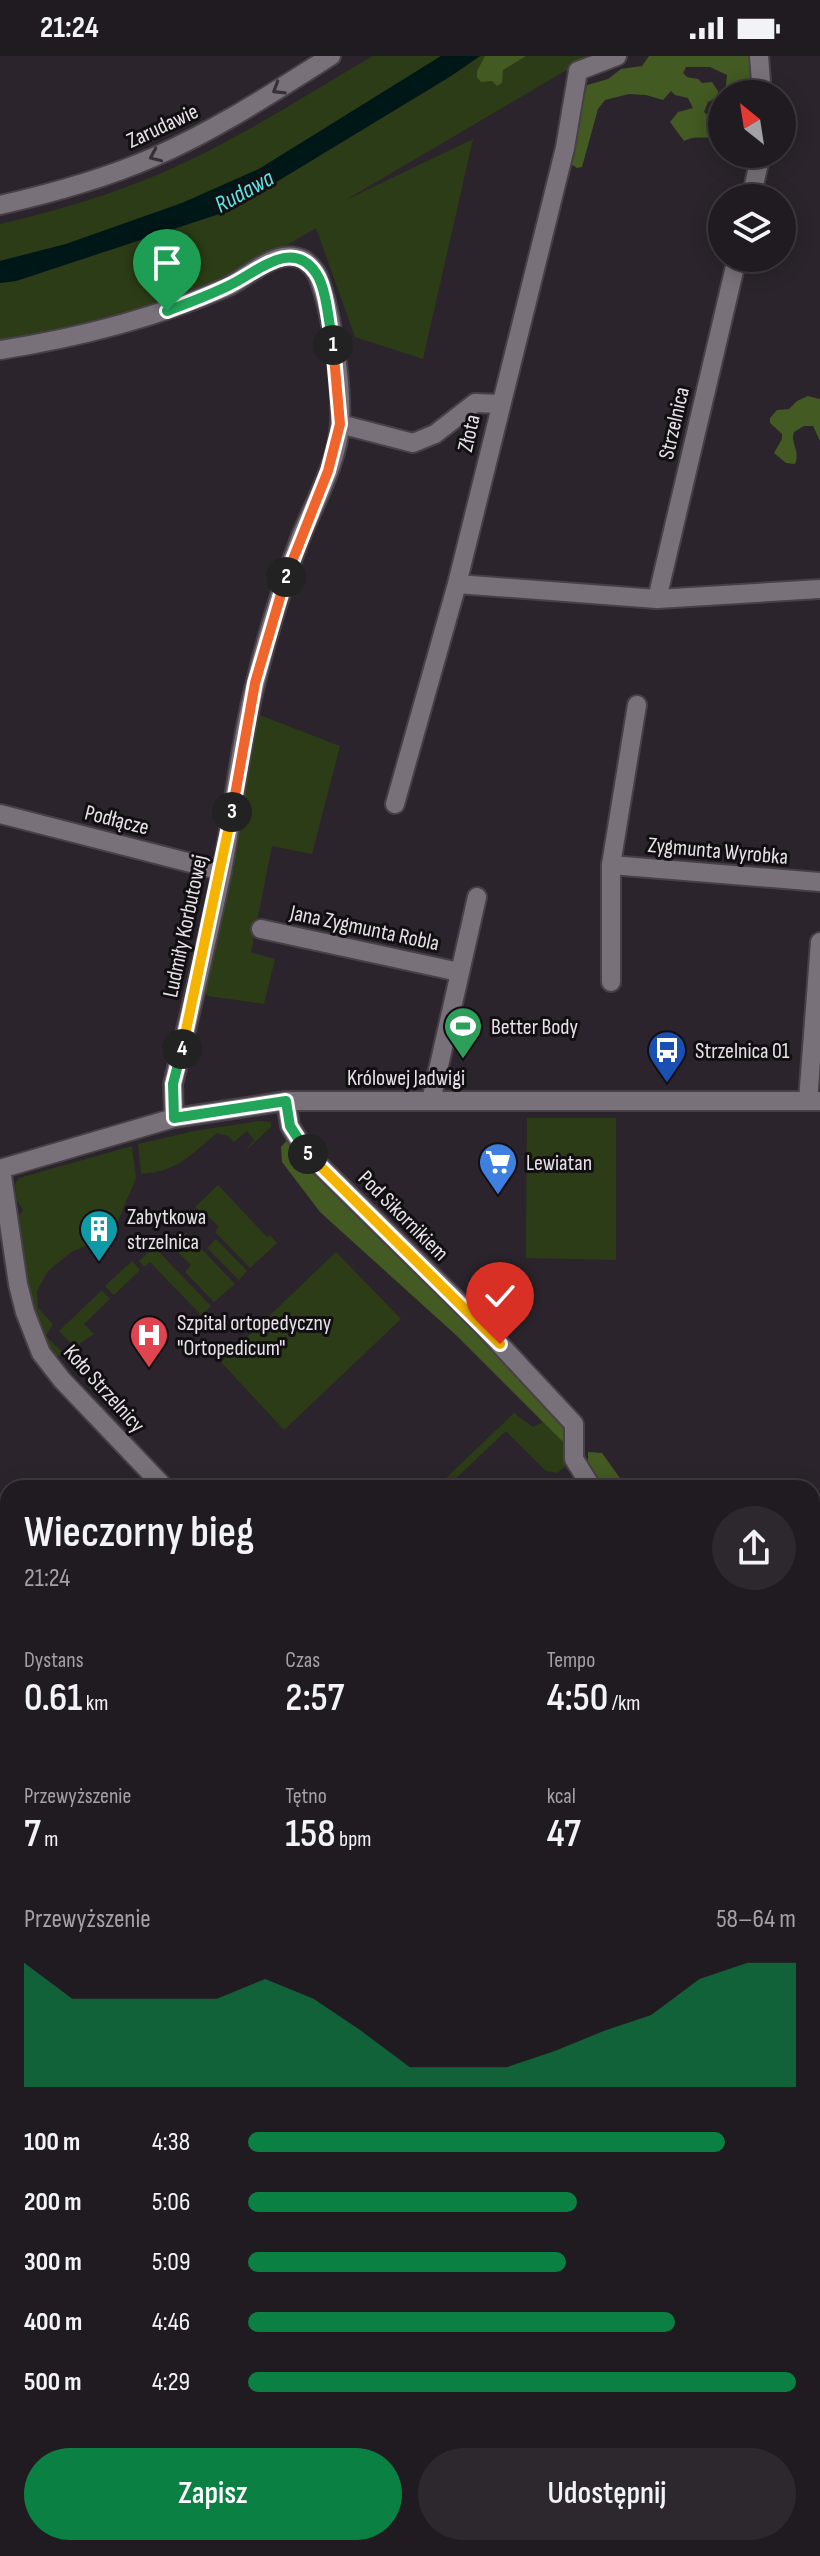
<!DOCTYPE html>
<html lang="pl">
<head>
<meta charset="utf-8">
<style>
  body { margin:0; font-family:"Sofia Sans Condensed",sans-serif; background:#2d282e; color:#f1f3f6; height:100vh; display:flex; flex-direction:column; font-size:30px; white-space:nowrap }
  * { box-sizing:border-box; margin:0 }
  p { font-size:26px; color:#a2a1a5 }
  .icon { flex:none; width:44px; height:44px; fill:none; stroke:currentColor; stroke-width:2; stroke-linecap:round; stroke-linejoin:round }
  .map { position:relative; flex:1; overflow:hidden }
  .side { position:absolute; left:0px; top:1424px; width:820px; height:1076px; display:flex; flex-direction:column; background:#201b21; border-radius:24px 24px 0 0; box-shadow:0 4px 20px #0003,0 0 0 2px #3d393f }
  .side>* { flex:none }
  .needle { width:52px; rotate:330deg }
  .fabs { position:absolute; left:708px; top:24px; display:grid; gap:16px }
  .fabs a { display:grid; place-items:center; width:88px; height:88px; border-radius:50%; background:#201b21; box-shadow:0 4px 20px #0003,0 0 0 2px #3d393f; font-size:40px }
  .pin { position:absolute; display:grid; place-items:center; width:68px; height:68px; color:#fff; margin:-82px -34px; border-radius:50% 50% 50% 0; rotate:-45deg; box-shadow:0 0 8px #0007 }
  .pin .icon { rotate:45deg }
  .km { position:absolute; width:40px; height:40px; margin:-20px; border-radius:50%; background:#222; color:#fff; font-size:22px; line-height:40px; text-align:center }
  .round { display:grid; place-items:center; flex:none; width:84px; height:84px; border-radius:42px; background:#2d282e }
  .summary { display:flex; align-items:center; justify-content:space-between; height:136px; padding:0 24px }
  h1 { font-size:44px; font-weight:600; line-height:60px }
  .stats { display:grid; grid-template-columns:repeat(3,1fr); gap:12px; height:136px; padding:8px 24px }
  .stats div { display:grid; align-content:center }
  .stats b { font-size:40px; font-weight:600 }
  .stats small { font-size:22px; font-weight:400 }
  .stats p { font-size:22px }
  .chart { height:224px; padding:16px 24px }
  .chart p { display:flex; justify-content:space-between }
  .chart svg { width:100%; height:144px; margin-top:8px; fill:#0b8043; opacity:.7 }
  .cta { display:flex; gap:16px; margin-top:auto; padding:16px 24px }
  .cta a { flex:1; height:92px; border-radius:48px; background:#0b8043; color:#fff; font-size:32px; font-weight:600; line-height:92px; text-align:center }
  .cta a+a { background:#2d282e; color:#f1f3f6 }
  ul { padding:0 24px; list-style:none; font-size:26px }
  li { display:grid; grid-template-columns:128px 96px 1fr; align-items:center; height:60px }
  li i { height:20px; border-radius:10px; background:#0b8043 }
  .status { display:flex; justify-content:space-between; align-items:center; height:56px; padding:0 40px; background:#201b21; direction:ltr }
  .status svg { height:22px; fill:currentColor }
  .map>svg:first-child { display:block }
  .green { fill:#2c3c16 }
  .forest { fill:#435a22 }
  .water { fill:#001717 }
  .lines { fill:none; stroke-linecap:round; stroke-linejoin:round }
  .minor-casing { stroke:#474047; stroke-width:22 }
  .minor { stroke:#79717a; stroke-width:18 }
  .oneway { stroke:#363136 }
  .split-1-casing { stroke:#fff; stroke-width:16 }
  .split-2-casing { stroke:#fff; stroke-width:16 }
  .split-3-casing { stroke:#fff; stroke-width:16 }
  .split-4-casing { stroke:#fff; stroke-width:16 }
  .split-5-casing { stroke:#fff; stroke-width:16 }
  .split-6-casing { stroke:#fff; stroke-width:16 }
  .split-1 { stroke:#22a559; stroke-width:10 }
  .split-2 { stroke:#f0652b; stroke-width:10 }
  .split-3 { stroke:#f0652b; stroke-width:10 }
  .split-4 { stroke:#f5b400; stroke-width:10 }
  .split-5 { stroke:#22a559; stroke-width:10 }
  .split-6 { stroke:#f5b400; stroke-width:10 }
  .labels { text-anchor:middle; stroke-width:6; stroke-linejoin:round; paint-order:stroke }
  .street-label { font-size:22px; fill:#e7e2e7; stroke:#120f12 }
  .poi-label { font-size:22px; fill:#e7e2e7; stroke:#120f12; text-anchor:start }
  .water-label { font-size:24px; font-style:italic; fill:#5ee4e5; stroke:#120f12 }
</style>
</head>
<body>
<div class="status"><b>21:24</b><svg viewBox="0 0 49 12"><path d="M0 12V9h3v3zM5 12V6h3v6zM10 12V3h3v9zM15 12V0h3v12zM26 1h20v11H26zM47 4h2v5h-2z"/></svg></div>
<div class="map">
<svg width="820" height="2500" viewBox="0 0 820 2500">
  <rect width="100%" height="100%" fill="#2b242c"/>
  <!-- green -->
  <g class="green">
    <path d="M 373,0 L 441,0 L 259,113 L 182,147 L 66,188 L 0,205 L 0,168 C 65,153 131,133 192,103 C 254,73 313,35 373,0 Z"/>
    <polygon points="480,0 601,0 565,15 344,145 473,83 423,303 355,281 316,172 231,222 95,267 0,286 0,227 16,225 216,159 253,140 451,20"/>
    <polygon points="257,658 340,690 312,798 272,790 251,896 275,903 264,948 208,940 204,937"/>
    <polygon points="527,1062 616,1062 616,1204 526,1202"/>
    <path d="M 260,1065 L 271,1066 L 271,1071 L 244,1096 L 254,1084 L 247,1075 L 234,1086 L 228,1080 L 217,1077 C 190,1099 179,1115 141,1118 L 138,1088 L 194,1075 Z"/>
    <polygon points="132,1090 136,1122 118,1165 104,1181 70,1197 48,1215 37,1235 38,1252 53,1268 46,1280 64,1298 52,1303 26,1247 17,1162 23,1154 17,1145 15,1128 19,1122"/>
    <polygon points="218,1129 267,1181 270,1179 277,1187 250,1212 215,1176 219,1171 202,1154 200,1155 195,1151"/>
    <polygon points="186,1177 235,1228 214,1246 185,1216 191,1209 172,1190"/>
    <polygon points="216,1183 247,1215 239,1224 207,1192"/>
    <polygon points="154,1191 211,1250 201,1259 150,1206 144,1211 139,1205"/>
    <polygon points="336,1196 401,1263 284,1374 221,1306"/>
    <polygon points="132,1205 140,1214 114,1239 105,1230"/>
    <polygon points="102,1234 110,1243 84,1268 94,1278 75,1291 59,1275"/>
    <polygon points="514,1357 533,1371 543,1366 566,1389 570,1407 557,1417 546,1415 506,1375 449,1429 444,1424"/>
    <polygon points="8,2280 8,2466 0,2468 0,2281"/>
    <polygon points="20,2492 230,2492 231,2500 21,2500"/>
    <polygon points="259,2492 391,2492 393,2500 259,2500"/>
  </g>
  <!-- forest -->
  <g class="forest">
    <polygon points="485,0 526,0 503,14 502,27 497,30 492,25 481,26 477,21 477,15"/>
    <path d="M 649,0 L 750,0 L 757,38 L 727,38 L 725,36 L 727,19 L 710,11 L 686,11 L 683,17 L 687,21 L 698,23 L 702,27 L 712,26 L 718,35 L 718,41 L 708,46 L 704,56 L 717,68 L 718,79 C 705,85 698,78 684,85 L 670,66 L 678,56 L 693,52 L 688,42 L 675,39 L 671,35 L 663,44 L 646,39 L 629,38 L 605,44 L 598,53 L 582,111 L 577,112 L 568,106 L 587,29 L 608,23 L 621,13 L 642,10 Z"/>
    <path d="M 808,340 L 820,343 L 820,385 L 813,370 L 804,370 L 794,376 C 790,387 801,396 795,408 L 786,407 L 774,397 L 782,383 L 782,378 L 770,367 L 770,362 L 777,354 L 789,353 L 797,345 Z"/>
    <polygon points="288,1083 568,1370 566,1389 457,1280 320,1156 282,1106 281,1091"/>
    <polygon points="588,1396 602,1397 627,1432 571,1432 588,1411"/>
    <polygon points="812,1681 820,1689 820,2259 812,2243"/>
    <polygon points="820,2474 820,2500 724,2500 754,2492 812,2492 812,2476"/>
  </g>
  <!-- water -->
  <polygon class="water" points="441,0 480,0 451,20 253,140 216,159 16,225 0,227 0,205 66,188 182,147 259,113"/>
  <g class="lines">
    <!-- minor casing -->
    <g class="minor-casing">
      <g id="minor">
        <polyline points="759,0 762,38"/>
        <polyline points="751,142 761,98"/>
        <path d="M 0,149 C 53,137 104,123 154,101 C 216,74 274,36 331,0"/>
        <path d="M 0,294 C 77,282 155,262 227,231 C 249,221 277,190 304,204 C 310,208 317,216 319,223 C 332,258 342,328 340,366 C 339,403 315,446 301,480 C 283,527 268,576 256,625 C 240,687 234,752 222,815 C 207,887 190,957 173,1028 L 174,1062"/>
        <polyline points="340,368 413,387 435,378 475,347 500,348"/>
        <polyline points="457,528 657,543 820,533"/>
        <polyline points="657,543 737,202"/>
        <polyline points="395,748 457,528 565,92 578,15 617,0"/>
        <polyline points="0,758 222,815"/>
        <polyline points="611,809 820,826"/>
        <polyline points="261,873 459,916"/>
        <polyline points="611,926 611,809 637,649"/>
        <polyline points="286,1045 290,1070 305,1095 481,1268 574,1368 574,1403 592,1432"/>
        <polyline points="431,1045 477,841"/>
        <polyline points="808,1045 820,886"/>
        <polyline points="0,1113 174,1062 286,1045 820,1045"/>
        <polyline points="1,1113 18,1228 25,1256 41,1297 62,1324 165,1432"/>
        <polyline points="812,1671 820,1678"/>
        <polyline points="0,1810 8,1808"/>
      </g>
    </g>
    <!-- minor -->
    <use href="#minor" class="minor"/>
  </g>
  <!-- one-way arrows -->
  <defs><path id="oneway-chevron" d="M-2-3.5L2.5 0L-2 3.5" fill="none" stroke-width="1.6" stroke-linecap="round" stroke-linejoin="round" transform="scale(2)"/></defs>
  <g class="oneway">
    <use href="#oneway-chevron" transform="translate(278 33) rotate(148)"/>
    <use href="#oneway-chevron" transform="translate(155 100) rotate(156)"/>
  </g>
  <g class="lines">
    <!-- split-1 casing -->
    <g class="split-1-casing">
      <path id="split-1" d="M 167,255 C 188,247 210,239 230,229 C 256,217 292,181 316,217 C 327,233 329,270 333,289"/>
    </g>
    <!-- split-2 casing -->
    <g class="split-2-casing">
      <polyline id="split-2" points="286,521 328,415 340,368 333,289"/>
    </g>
    <!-- split-3 casing -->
    <g class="split-3-casing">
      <polyline id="split-3" points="232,756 255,627 286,521"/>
    </g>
    <!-- split-4 casing -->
    <g class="split-4-casing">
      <polyline id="split-4" points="182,993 232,756"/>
    </g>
    <!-- split-5 casing -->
    <g class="split-5-casing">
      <polyline id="split-5" points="182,993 173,1028 174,1062 286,1045 290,1070 308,1098"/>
    </g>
    <!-- split-6 casing -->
    <g class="split-6-casing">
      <polyline id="split-6" points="308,1098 500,1288"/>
    </g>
    <!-- split-1 -->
    <use href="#split-1" class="split-1"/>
    <!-- split-2 -->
    <use href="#split-2" class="split-2"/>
    <!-- split-3 -->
    <use href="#split-3" class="split-3"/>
    <!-- split-4 -->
    <use href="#split-4" class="split-4"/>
    <!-- split-5 -->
    <use href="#split-5" class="split-5"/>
    <!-- split-6 -->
    <use href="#split-6" class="split-6"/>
  </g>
  <!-- icons -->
  <defs>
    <g id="stadium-pin" transform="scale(2)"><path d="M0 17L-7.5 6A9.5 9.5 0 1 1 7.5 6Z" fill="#2e9e5b" stroke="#120f12"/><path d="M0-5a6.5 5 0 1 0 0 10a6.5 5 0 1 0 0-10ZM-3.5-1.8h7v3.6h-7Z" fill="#fff"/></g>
    <g id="bus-pin" transform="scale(2)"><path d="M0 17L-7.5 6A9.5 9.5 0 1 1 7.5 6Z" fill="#1a4fb4" stroke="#120f12"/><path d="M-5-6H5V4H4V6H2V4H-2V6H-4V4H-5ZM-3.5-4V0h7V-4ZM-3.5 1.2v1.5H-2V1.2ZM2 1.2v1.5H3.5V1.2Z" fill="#fff"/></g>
    <g id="supermarket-pin" transform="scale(2)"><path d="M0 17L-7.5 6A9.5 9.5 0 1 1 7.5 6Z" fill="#3f7fe0" stroke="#120f12"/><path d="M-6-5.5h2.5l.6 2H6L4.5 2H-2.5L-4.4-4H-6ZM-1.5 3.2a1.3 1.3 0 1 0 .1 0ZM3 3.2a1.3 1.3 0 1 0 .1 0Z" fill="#fff"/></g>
    <g id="building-pin" transform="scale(2)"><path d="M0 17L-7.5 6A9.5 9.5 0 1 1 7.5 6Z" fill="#0f9aa8" stroke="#120f12"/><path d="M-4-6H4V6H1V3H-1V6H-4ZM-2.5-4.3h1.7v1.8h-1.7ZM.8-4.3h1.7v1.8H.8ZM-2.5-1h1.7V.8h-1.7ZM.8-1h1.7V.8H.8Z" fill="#fff"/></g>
    <g id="hospital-pin" transform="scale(2)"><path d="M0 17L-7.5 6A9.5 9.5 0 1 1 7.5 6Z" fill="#e0444e" stroke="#120f12"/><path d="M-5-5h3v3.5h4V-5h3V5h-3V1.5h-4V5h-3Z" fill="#fff"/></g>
  </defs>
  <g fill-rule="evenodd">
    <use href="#stadium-pin" x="463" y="970"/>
    <use href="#bus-pin" x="667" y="994"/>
    <use href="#supermarket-pin" x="498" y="1106"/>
    <use href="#building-pin" x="99" y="1173"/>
    <use href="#hospital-pin" x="149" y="1279"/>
  </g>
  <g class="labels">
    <!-- street labels -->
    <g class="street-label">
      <text transform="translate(162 69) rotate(-25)" y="8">Zarudawie</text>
      <text transform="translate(673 367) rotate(-77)" y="8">Strzelnica</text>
      <text transform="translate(468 377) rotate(-77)" y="8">Złota</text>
      <text transform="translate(117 763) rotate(14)" y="8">Podłącze</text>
      <text transform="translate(718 794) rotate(5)" y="8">Zygmunta Wyrobka</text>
      <text transform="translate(184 870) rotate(-78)" y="8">Ludmiły Korbutowej</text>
      <text transform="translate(365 871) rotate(12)" y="8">Jana Zygmunta Robla</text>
      <text x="406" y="1029">Królowej Jadwigi</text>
      <text transform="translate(404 1159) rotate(45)" y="8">Pod Sikornikiem</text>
      <text transform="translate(105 1332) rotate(48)" y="8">Koło Strzelnicy</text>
    </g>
    <!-- poi labels -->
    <g class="poi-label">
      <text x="491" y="978">Better Body</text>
      <text x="695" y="1002">Strzelnica 01</text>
      <text x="526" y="1114">Lewiatan</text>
      <text x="127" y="1168">Zabytkowa<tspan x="127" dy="25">strzelnica</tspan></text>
      <text x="177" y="1274">Szpital ortopedyczny<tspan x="177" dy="25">"Ortopedicum"</tspan></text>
    </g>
    <!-- water labels -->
    <g class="water-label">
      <text transform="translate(244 135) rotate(-29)" y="8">Rudawa</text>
    </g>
  </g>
</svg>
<div class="fabs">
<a><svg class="needle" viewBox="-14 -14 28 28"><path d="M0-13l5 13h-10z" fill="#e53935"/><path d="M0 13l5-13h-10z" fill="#a2a1a5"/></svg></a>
<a><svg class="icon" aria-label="layers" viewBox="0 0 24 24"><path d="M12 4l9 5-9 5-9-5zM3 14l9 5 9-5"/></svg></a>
</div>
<div class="pin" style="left:167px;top:255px;background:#1e9e55"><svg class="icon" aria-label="arrive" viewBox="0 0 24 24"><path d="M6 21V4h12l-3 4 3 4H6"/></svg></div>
<div class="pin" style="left:500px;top:1288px;background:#d93025"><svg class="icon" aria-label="check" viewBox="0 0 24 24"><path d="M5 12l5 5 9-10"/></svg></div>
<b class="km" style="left:333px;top:289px">1</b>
<b class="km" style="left:286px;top:521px">2</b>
<b class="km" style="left:232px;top:756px">3</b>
<b class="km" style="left:182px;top:993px">4</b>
<b class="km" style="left:308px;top:1098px">5</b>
<section class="side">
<div class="summary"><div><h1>Wieczorny bieg</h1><p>21:24</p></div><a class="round"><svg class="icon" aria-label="share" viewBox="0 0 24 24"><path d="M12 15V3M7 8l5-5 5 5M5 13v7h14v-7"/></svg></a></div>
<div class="stats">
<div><p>Dystans</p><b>0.61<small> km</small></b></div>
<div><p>Czas</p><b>2:57</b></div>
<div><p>Tempo</p><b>4:50<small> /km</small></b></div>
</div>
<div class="stats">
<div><p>Przewyższenie</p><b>7<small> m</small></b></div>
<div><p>Tętno</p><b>158<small> bpm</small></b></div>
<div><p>kcal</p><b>47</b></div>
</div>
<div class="chart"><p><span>Przewyższenie</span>58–64 m</p>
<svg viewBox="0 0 160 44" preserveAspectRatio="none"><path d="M0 44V6L10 17L20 17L30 17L40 17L50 11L60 17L70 27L80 38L90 38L100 38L110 33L120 27L130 22L140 11L150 6L160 6V44z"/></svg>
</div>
<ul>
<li><b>100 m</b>4:38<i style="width:87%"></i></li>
<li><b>200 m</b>5:06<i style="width:60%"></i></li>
<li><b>300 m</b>5:09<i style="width:58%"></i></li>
<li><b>400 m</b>4:46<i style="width:78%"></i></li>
<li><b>500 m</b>4:29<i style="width:100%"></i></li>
</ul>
<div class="cta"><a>Zapisz</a><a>Udostępnij</a></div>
</section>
</div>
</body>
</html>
